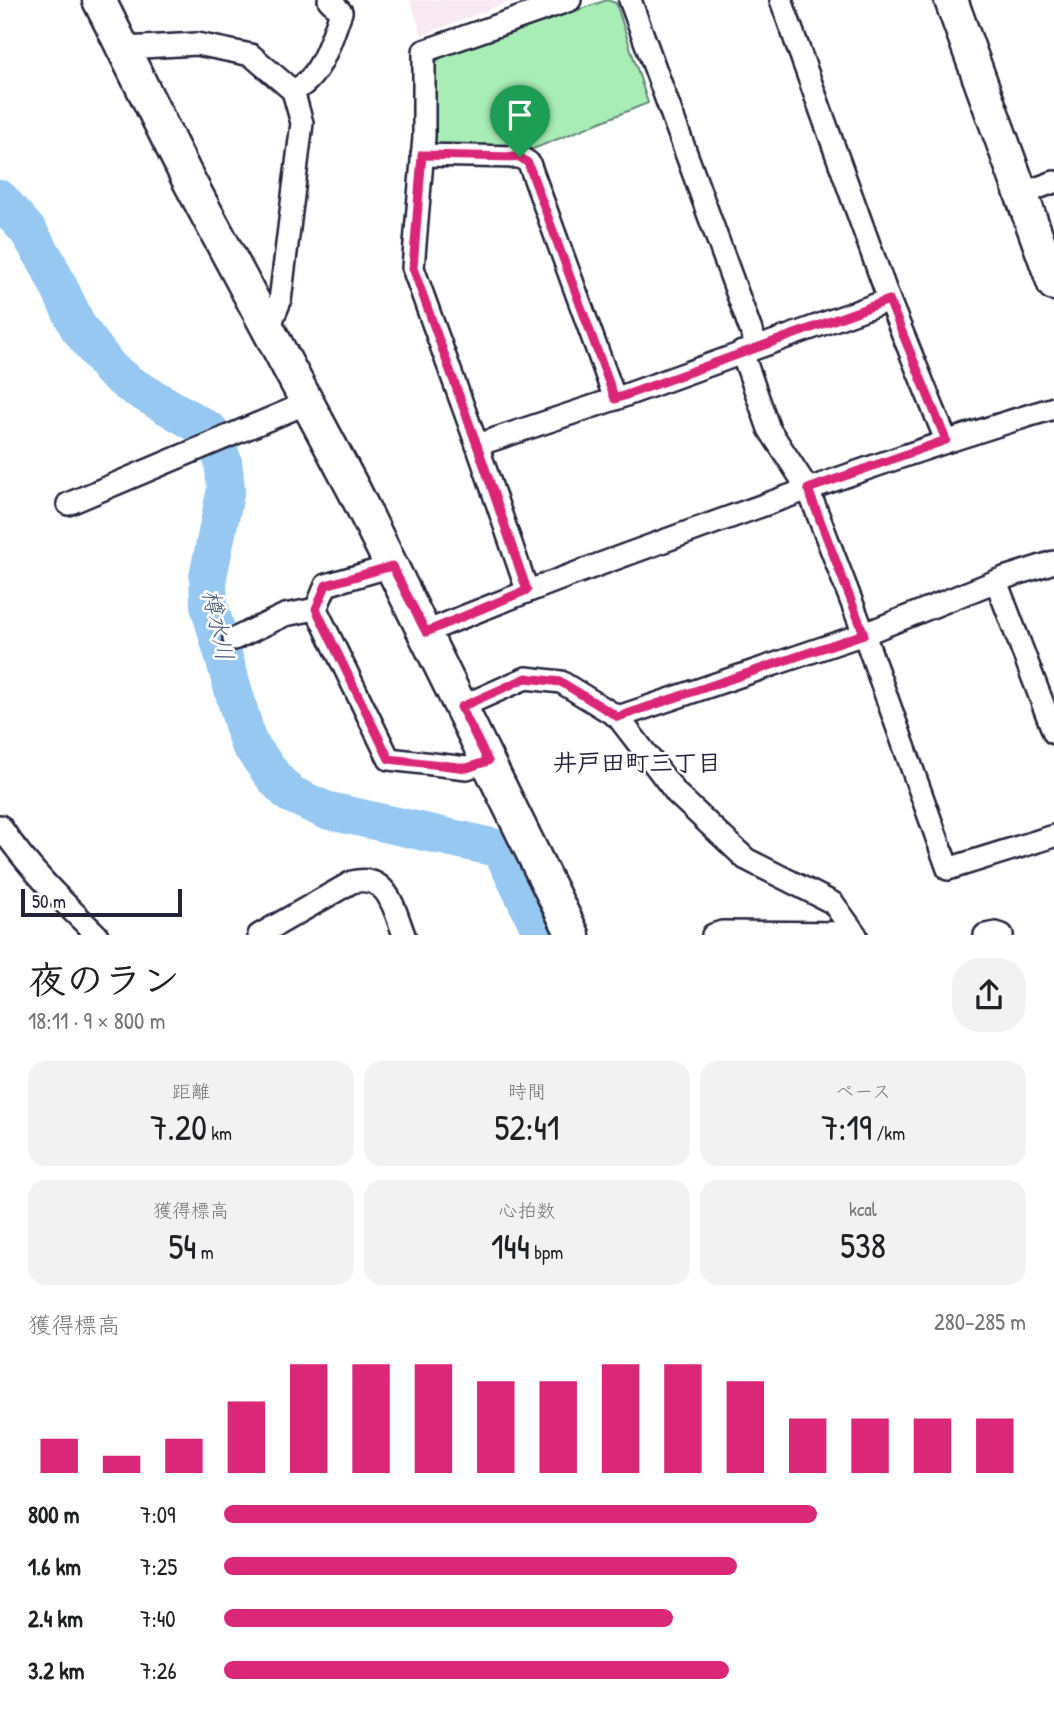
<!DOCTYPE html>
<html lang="ja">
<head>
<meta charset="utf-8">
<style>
  body { margin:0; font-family:"Patrick Hand","Klee One",sans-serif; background:#f2f2f2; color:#202124; height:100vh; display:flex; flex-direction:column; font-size:26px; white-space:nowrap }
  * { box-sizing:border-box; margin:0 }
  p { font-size:23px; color:#757577 }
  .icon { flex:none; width:38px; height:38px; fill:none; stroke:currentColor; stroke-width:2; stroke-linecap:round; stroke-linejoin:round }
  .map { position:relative; height:935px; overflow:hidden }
  .drawer { display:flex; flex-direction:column; background:#fff; flex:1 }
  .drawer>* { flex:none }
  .scale { position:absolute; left:21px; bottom:18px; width:161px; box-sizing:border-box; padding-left:7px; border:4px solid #22223b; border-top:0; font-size:19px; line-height:24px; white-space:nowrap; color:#22223b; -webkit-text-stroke:5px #fff; paint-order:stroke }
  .pin { position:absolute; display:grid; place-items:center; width:60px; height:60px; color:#fff; margin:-72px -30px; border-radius:50% 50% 50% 0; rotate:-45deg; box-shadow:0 0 7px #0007 }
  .pin .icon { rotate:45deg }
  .round { display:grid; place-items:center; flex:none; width:74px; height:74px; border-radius:28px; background:#f2f2f2 }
  .overview { display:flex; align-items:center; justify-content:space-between; height:119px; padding:0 28px }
  h1 { font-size:38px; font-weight:600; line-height:52px }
  .stats { display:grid; grid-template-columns:repeat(3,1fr); gap:10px; height:119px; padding:7px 28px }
  .stats div { display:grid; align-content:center; border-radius:18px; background:#f2f2f2; text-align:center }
  .stats b { font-size:35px; font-weight:600 }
  .stats small { font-size:19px; font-weight:400 }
  .stats p { font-size:19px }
  .chart { height:196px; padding:14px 28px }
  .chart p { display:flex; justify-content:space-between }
  .chart svg { width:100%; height:126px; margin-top:7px; stroke:#db2777; stroke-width:6 }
  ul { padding:0 28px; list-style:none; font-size:23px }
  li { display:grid; grid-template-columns:112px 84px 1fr; align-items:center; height:52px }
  li i { height:18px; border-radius:9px; background:#db2777 }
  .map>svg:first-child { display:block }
  .built { fill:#f9e9f2 }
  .green { fill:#a8ecb6; stroke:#658778; stroke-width:2 }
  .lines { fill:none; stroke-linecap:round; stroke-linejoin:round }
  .river { stroke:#96c8f2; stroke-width:38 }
  .street-casing { stroke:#22223b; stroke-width:26 }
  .secondary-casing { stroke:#22223b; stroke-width:37 }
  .street { stroke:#fff; stroke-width:21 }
  .secondary { stroke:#fff; stroke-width:32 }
  .route-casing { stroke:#fff; stroke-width:14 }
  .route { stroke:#db2777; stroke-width:9 }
  .labels { text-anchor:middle; stroke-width:5; stroke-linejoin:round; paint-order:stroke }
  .water-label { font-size:24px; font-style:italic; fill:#4b5c7b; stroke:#fff }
  .neighbourhood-label { font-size:24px; font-weight:bold; fill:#22223b; stroke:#fff }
</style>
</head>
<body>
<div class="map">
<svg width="1054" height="935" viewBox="0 0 1054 935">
  <rect width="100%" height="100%" fill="#fff"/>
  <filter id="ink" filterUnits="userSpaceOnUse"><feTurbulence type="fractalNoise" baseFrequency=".0143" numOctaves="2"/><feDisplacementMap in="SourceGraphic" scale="14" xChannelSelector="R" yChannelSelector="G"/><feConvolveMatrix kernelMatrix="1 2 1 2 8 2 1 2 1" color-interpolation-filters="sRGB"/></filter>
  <g filter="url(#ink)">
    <!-- built -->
    <polygon class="built" points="410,0 514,0 422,35"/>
    <!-- green -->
    <polygon class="green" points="607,0 616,3 648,103 533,149 436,144 432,140 432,65 441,57"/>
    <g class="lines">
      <!-- river -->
      <polyline class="river" points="0,199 28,231 47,262 78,327 110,369 129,384 210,431 223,461 226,489 208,577 209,605 248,742 276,780 290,794 325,810 501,849 539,927 551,928 566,935"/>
      <!-- street casing -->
      <g class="street-casing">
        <g id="street">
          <polyline points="630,0 757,347"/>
          <polyline points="781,0 889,300 946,440"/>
          <polyline points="124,48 197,44 251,55 293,91 302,123 280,301 268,330"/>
          <path d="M 293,91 C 321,79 331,39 341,12 L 329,0"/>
          <polyline points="422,155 520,157 529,163 615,399"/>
          <polyline points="1021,194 1054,182"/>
          <polyline points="742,352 769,429 808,489 864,634 948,869 1054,836"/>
          <polyline points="477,445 615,399 889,300"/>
          <polyline points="68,504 307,403"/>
          <polyline points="392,566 326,585 316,609 389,759 467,768 488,761"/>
          <polyline points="996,581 1054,733"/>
          <polyline points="527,590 477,445 413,268 424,137 424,51 570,0"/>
          <path d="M 426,632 C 527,590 630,553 733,516 C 839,478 946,440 1054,408"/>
          <polyline points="234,639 285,615 316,609"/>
          <polyline points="461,707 526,678 561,682 618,717 677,794 746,859 833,903 856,935"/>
          <polyline points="618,717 864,634 1004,578 1054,562"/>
          <path d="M 0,826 C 27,867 62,901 97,935"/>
          <path d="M 259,935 L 352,882 C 388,873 394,909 404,935"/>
          <polyline points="713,935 722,932 853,933"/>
          <polyline points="985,935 996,933 1002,935"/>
        </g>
      </g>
      <!-- secondary casing -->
      <g class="secondary-casing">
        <g id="secondary">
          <polyline points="99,0 187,177 355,492 573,935"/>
          <polyline points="951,0 1054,284"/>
        </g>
      </g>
      <!-- street -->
      <use href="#street" class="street"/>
      <!-- secondary -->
      <use href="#secondary" class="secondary"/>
    </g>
  </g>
  <g class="lines" filter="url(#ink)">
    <!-- route casing -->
    <g class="route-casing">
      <polygon id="route" points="422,155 520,157 528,163 615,399 889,300 946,440 808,489 864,634 618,717 561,682 526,678 461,707 488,761 467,768 389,759 316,609 326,585 392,566 426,632 527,590 477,445 413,268"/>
    </g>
    <!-- route -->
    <use href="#route" class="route"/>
  </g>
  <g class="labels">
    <!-- water labels -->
    <g class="water-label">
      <text transform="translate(218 625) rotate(78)" y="8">樽水川</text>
    </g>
    <!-- neighbourhood labels -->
    <g class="neighbourhood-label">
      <text x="637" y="771">井戸田町三丁目</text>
    </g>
  </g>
</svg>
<div class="scale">50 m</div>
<div class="pin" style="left:520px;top:157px;background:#1e9e55"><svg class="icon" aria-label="arrive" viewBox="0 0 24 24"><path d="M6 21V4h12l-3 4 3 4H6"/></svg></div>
</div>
<section class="drawer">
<div class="overview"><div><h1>夜のラン</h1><p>18:11 · 9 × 800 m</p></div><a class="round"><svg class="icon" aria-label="share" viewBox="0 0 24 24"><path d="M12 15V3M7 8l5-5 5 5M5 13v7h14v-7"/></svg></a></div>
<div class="stats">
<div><p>距離</p><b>7.20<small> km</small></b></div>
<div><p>時間</p><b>52:41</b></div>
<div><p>ペース</p><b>7:19<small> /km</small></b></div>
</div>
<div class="stats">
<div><p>獲得標高</p><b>54<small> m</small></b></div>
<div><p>心拍数</p><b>144<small> bpm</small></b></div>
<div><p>kcal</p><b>538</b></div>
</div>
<div class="chart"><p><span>獲得標高</span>280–285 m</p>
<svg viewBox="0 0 160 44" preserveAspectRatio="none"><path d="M5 44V32M15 44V38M25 44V32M35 44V19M45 44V6M55 44V6M65 44V6M75 44V12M85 44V12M95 44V6M105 44V6M115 44V12M125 44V25M135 44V25M145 44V25M155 44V25"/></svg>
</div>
<ul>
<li><b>800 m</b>7:09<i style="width:74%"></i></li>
<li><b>1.6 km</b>7:25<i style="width:64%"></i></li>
<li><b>2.4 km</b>7:40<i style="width:56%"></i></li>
<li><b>3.2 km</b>7:26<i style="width:63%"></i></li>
</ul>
</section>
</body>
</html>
